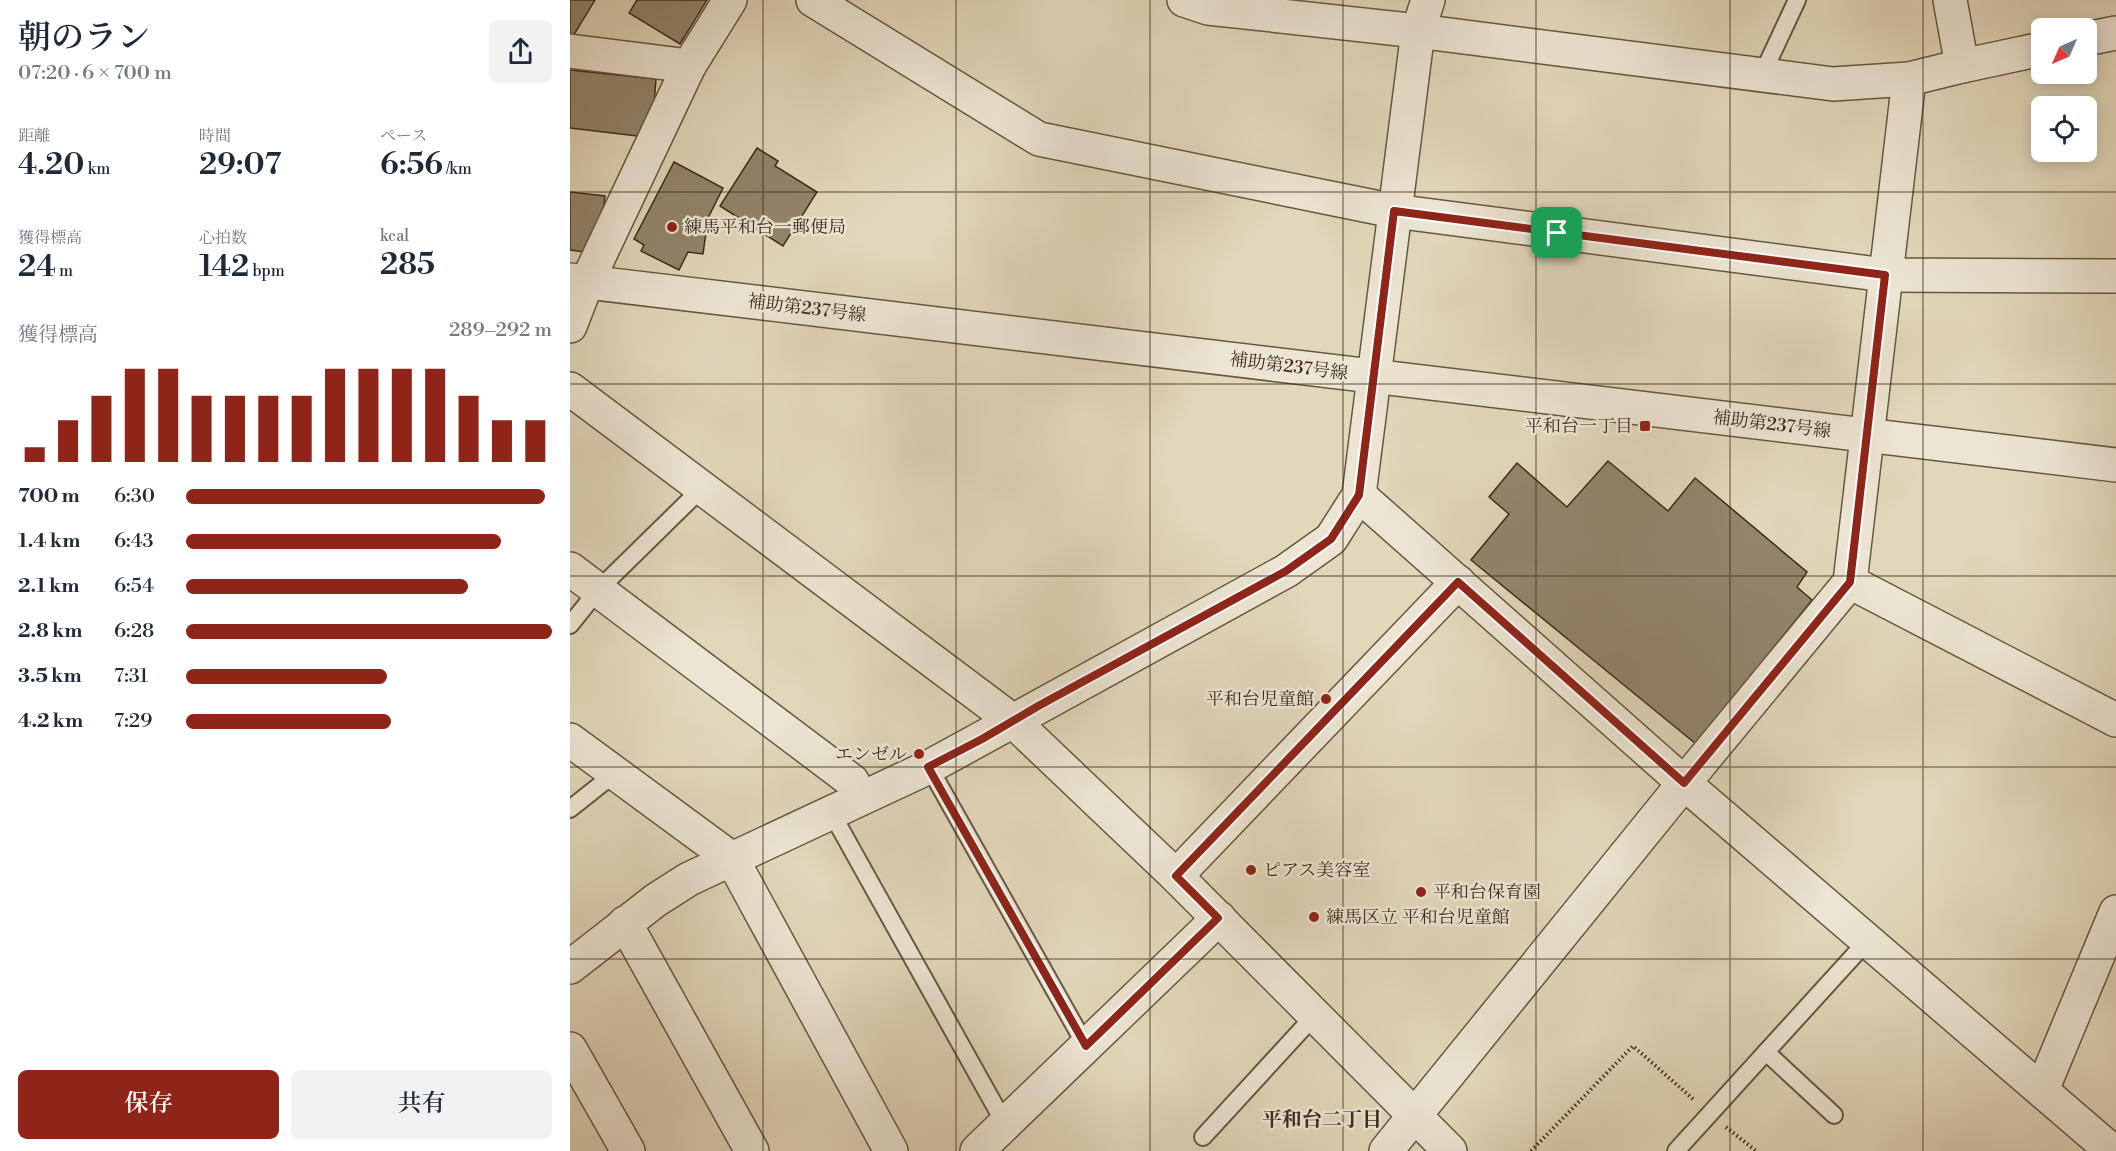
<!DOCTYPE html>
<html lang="ja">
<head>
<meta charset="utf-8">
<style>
  body { margin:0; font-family:"Libre Bodoni","Noto Serif JP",serif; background:#f2f2f3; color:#1f2937; height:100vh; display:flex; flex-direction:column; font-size:22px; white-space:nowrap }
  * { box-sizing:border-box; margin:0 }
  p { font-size:20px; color:#747a83 }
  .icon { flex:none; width:33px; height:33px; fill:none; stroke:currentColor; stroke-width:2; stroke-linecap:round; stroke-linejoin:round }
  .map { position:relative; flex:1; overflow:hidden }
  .panel { display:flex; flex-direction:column; background:#fff; width:570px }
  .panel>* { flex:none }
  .needle { width:39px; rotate:225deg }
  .controls { position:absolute; left:1461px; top:18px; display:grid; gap:12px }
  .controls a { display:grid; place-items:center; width:66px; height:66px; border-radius:9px; background:#fff; box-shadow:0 3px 15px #0003; font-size:30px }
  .pin { position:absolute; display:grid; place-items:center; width:51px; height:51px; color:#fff; margin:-26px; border-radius:12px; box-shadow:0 3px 9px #0006 }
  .round { display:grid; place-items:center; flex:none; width:63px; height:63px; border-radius:9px; background:#f2f2f3 }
  .summary { display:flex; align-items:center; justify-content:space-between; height:102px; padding:0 18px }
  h1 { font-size:33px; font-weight:600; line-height:45px }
  .stats { display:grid; grid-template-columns:repeat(3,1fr); gap:9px; height:102px; padding:6px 18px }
  .stats div { display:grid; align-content:center }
  .stats b { font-size:30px; font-weight:600 }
  .stats small { font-size:16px; font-weight:400 }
  .stats p { font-size:16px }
  .chart { height:168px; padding:12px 18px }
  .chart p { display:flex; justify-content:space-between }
  .chart svg { width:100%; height:108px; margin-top:6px; stroke:#8f2418; stroke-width:6 }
  .button { display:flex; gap:12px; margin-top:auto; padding:12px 18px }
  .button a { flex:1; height:69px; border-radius:9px; background:#8f2418; color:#fff; font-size:24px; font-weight:600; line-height:69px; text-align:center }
  .button a+a { background:#f2f2f3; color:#1f2937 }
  ul { padding:0 18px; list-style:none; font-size:20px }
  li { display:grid; grid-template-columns:96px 72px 1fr; align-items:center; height:45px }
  li i { height:15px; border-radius:8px; background:#8f2418 }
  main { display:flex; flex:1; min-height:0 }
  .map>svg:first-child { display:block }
  .building { fill:#93856d; stroke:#3e2d18; stroke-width:1.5 }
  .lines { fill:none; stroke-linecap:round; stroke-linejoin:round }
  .service-casing { stroke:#675841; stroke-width:20 }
  .minor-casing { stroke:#675841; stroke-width:36 }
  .tertiary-casing { stroke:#675841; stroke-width:36 }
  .path { stroke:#3e2d18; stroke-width:4; stroke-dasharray:1.5 3; stroke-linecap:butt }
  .service { stroke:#ece5d3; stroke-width:16 }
  .minor { stroke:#ece5d3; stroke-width:33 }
  .tertiary { stroke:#ece5d3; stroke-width:33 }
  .route-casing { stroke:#fff; stroke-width:12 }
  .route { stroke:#8f2418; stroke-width:8 }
  .grid { fill:none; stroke:#3e2d18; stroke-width:1.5; stroke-opacity:0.55 }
  .poi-dot { fill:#8f2418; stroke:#ece5d3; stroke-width:2 }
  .labels { text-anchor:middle; stroke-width:5; stroke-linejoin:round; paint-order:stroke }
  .poi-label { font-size:18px; fill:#3e2d18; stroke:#ece5d3; text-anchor:start }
  .street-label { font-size:18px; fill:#3e2d18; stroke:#ece5d3 }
  .neighbourhood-label { font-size:20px; font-weight:bold; fill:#3e2d18; stroke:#ece5d3 }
</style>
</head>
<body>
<main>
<section class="panel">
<div class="summary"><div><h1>朝のラン</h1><p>07:20 · 6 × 700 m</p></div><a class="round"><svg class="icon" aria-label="share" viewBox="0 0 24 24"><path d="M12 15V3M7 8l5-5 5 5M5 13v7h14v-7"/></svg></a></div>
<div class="stats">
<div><p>距離</p><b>4.20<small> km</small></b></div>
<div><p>時間</p><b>29:07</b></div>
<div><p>ペース</p><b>6:56<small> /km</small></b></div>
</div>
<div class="stats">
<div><p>獲得標高</p><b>24<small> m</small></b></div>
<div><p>心拍数</p><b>142<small> bpm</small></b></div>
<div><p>kcal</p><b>285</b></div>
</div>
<div class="chart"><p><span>獲得標高</span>289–292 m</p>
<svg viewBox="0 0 160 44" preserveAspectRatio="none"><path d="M5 44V38M15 44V27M25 44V17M35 44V6M45 44V6M55 44V17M65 44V17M75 44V17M85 44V17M95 44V6M105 44V6M115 44V6M125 44V6M135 44V17M145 44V27M155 44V27"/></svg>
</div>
<ul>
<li><b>700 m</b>6:30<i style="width:98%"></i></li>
<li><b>1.4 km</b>6:43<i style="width:86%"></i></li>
<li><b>2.1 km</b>6:54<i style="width:77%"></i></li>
<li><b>2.8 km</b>6:28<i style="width:100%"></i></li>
<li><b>3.5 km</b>7:31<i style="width:55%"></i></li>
<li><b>4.2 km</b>7:29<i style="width:56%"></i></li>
</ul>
<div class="button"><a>保存</a><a>共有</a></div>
</section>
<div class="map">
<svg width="1546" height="1151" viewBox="0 0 1546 1151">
  <rect width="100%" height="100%" fill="#e2d7bb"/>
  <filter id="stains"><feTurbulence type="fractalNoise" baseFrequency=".00333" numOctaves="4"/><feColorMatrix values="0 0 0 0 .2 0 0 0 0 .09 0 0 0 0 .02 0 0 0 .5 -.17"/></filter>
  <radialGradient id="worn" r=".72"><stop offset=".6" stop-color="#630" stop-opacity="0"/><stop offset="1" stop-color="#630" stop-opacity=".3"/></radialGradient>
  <!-- building -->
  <g class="building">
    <polygon points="0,0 25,0 0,41"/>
    <polygon points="67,0 137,0 110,44 59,13"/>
    <polygon points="0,70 86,79 84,104 67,136 0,128"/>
    <polygon points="187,148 208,161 205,166 247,192 213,246 150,206"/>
    <polygon points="104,162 153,188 138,218 133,254 118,252 109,270 71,251 74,245 64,239"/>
    <polygon points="0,192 35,196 32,220 15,252 0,250"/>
    <polygon points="1038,461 1098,511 1125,478 1237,572 1227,587 1242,600 1126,744 901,560 939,514 919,497 947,463 997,507"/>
  </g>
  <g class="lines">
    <!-- service casing -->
    <g class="service-casing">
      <g id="service">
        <polyline points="1192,75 1227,0"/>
        <polyline points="0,625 28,590 132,488"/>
        <polyline points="359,767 516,1046"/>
        <polyline points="0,809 44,774"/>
        <polyline points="261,812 435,1124"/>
        <polyline points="1196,1052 1264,1115"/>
        <polyline points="633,1137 745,1015"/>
        <polyline points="1106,1151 1298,940"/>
      </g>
    </g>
    <!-- minor casing -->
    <g class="minor-casing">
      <g id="minor">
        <polyline points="243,0 469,139 824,211 1315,275 1546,276"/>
        <polyline points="614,0 638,8 848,31 1263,84 1339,79 1392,66 1472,49"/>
        <polyline points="1380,0 1392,66"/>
        <polyline points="1516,39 1546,33"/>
        <polyline points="0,51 119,66"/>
        <polyline points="0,326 17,282 119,66 160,0"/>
        <polyline points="0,389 443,721 606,876 880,1151"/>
        <polyline points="789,495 1114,783 1542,1151"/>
        <polyline points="0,569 282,781 291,798"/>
        <polyline points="1280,582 1546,720"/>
        <polyline points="443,721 716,571 761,539 789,495 848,31 858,0"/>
        <polyline points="0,740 162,859 321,1151"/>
        <polyline points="606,876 888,582"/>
        <polyline points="55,923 182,1151"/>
        <polyline points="0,1049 58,1151"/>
        <polyline points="1472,1090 1546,912"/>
        <polyline points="407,1151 649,918"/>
        <polyline points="816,1151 1114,783 1280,582 1339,79"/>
      </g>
    </g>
    <!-- tertiary casing -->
    <g class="tertiary-casing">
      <g id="tertiary">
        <polyline points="0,280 1546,465"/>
        <polyline points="0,967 86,900 119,879 359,767 443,721"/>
      </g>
    </g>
    <!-- path -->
    <g class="path">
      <polyline points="1156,1127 1186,1151"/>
      <polyline points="961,1151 1063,1046 1123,1099"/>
    </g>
    <!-- service -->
    <use href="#service" class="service"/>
    <!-- minor -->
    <use href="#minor" class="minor"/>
    <!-- tertiary -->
    <use href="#tertiary" class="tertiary"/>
  </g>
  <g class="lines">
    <!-- route casing -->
    <g class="route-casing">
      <polygon id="route" points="824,211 1315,275 1280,582 1114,783 888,582 606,876 648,918 516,1046 358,767 412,739 470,705 716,571 761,539 789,495"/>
    </g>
    <!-- route -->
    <use href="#route" class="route"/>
  </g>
  <!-- grid -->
  <path class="grid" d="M 193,0 L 193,1151M 386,0 L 386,1151M 580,0 L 580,1151M 773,0 L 773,1151M 966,0 L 966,1151M 1160,0 L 1160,1151M 1353,0 L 1353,1151M 0,192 L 1546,192M 0,384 L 1546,384M 0,576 L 1546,576M 0,767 L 1546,767M 0,959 L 1546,959"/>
  <!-- markers -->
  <g class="poi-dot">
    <circle cx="102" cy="227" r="6"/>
    <rect x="1069" y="420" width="12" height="12" rx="3"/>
    <circle cx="756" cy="699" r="6"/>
    <circle cx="349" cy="754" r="6"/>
    <circle cx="681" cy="870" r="6"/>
    <circle cx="851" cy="892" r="6"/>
    <circle cx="744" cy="917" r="6"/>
  </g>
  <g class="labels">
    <!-- poi labels -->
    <g class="poi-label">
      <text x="114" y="233">練馬平和台一郵便局</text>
      <text x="1063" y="432" text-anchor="end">平和台一丁目</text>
      <text x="744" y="705" text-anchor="end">平和台児童館</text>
      <text x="337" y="760" text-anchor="end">エンゼル</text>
      <text x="693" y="876">ピアス美容室</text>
      <text x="863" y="898">平和台保育園</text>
      <text x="756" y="923">練馬区立 平和台児童館</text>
    </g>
    <!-- street labels -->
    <g class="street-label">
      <text transform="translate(237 308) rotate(7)" y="6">補助第237号線</text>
      <text transform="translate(719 366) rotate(7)" y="6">補助第237号線</text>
      <text transform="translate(1202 424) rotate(7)" y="6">補助第237号線</text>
    </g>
    <!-- neighbourhood labels -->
    <g class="neighbourhood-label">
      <text x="752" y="1126">平和台二丁目</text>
    </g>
  </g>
  <rect width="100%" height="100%" filter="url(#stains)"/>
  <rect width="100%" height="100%" fill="url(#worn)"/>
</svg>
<div class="controls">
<a><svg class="needle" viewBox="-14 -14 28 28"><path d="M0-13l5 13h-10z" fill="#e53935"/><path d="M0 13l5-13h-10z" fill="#747a83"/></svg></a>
<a><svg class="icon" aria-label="locate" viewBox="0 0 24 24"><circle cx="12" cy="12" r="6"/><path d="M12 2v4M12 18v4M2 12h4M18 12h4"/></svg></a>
</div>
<div class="pin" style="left:987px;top:233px;background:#1e9e55"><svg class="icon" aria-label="arrive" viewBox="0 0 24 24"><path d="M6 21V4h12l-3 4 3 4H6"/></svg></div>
</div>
</main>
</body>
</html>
